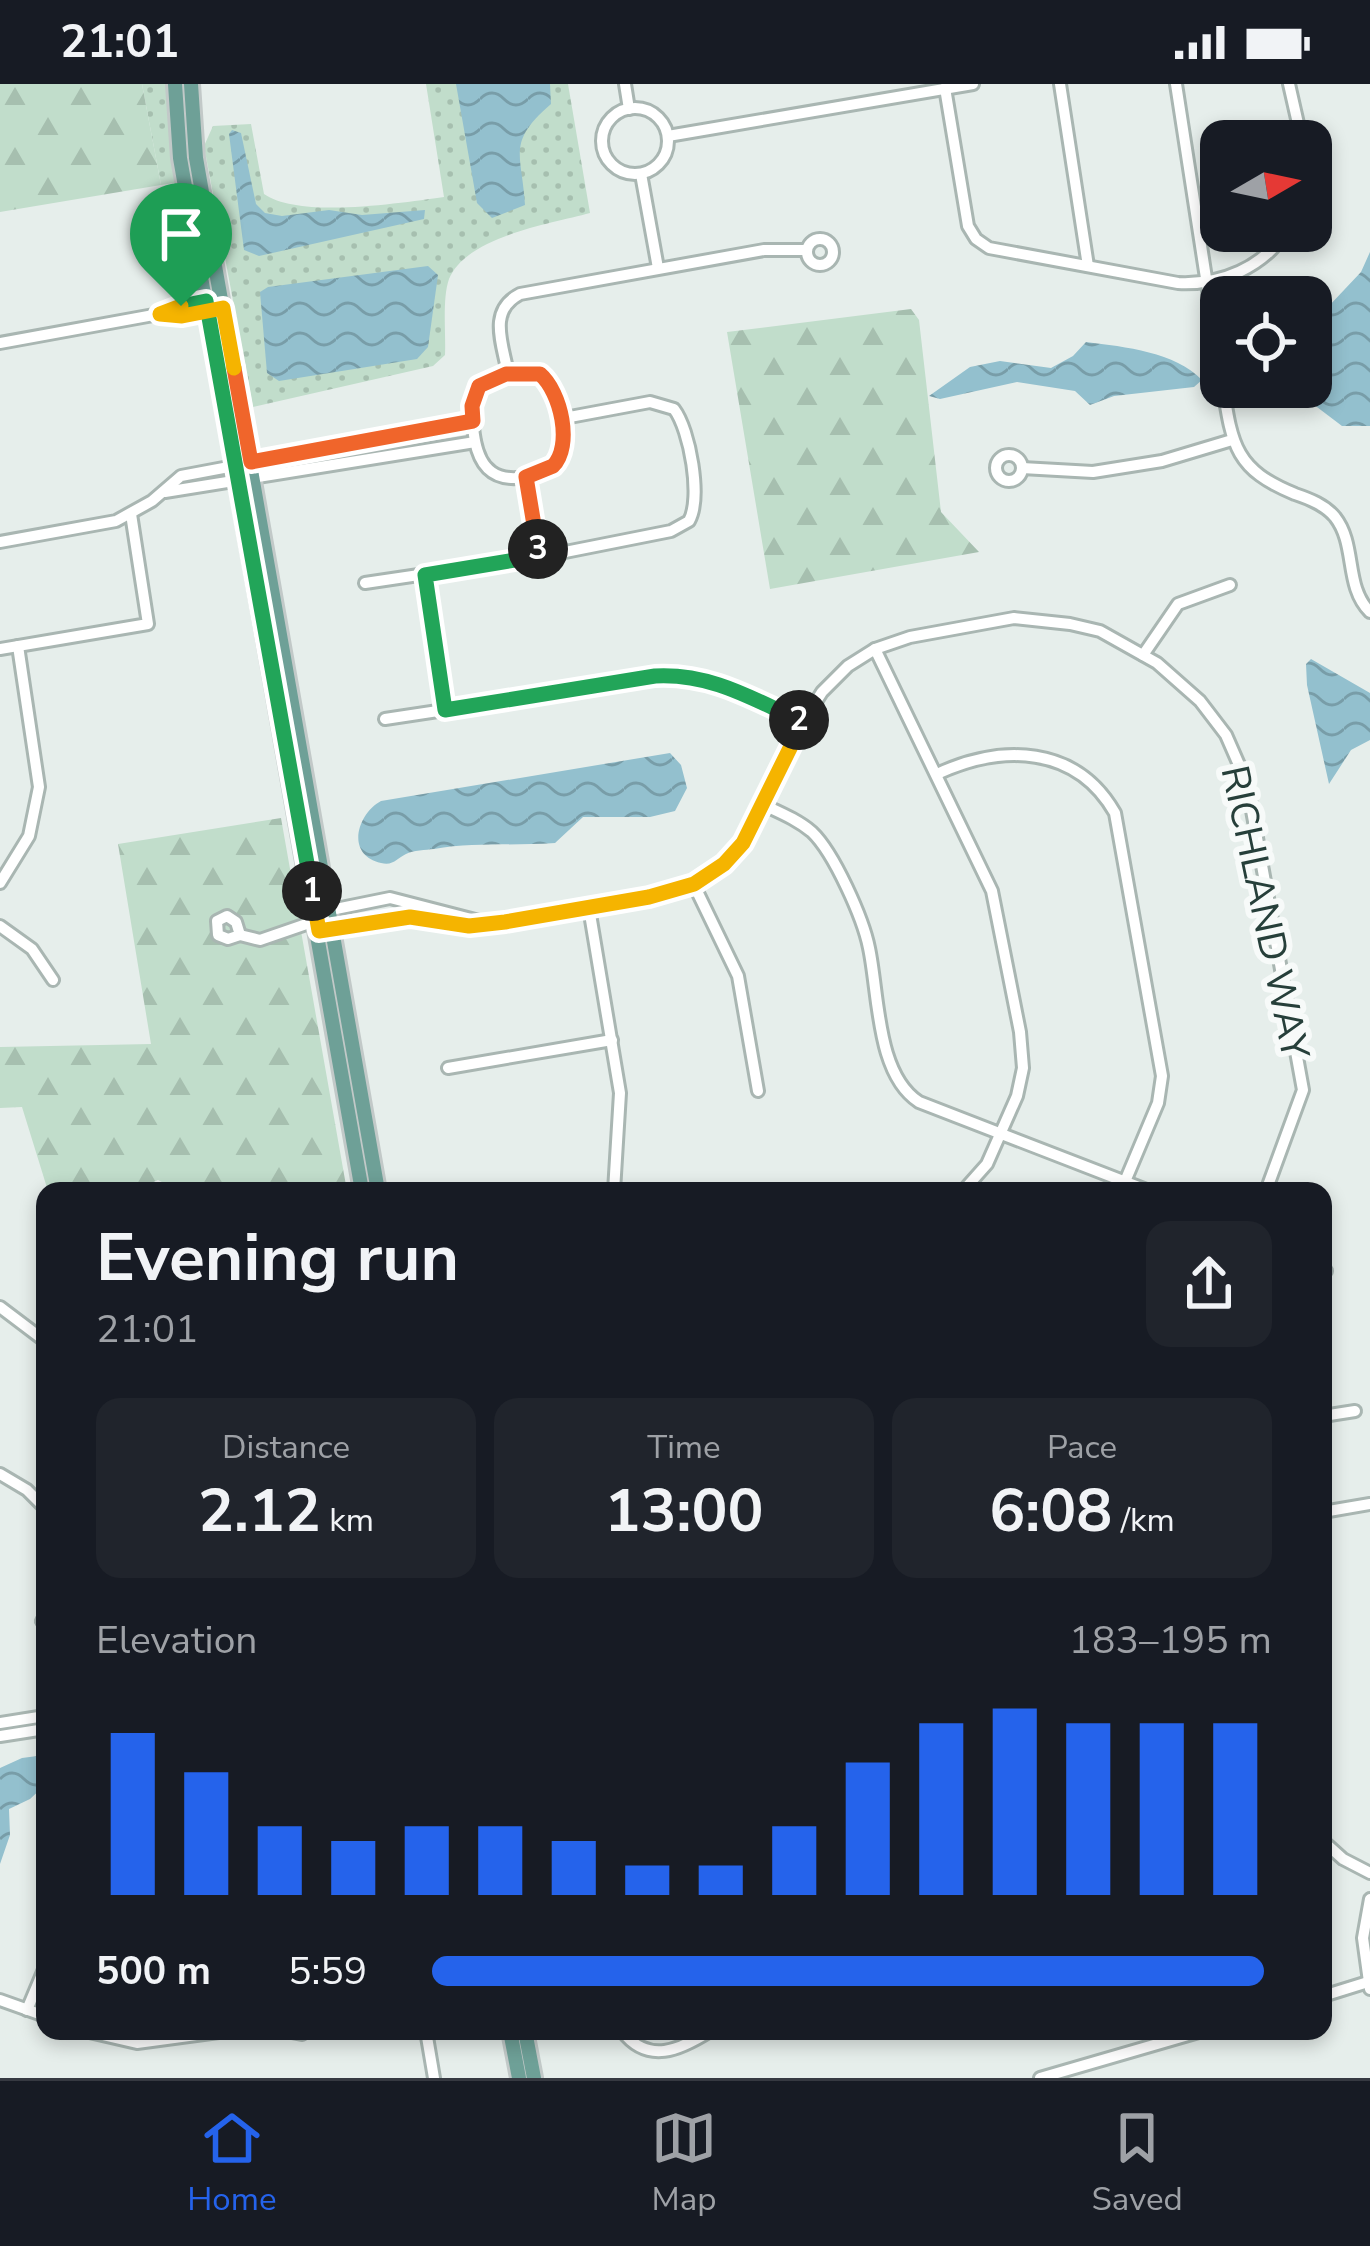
<!DOCTYPE html>
<html lang="en">
<head>
<meta charset="utf-8">
<style>
  body { margin:0; font-family:"Nunito Sans",sans-serif; background:#20242c; color:#f1f3f6; height:100vh; display:flex; flex-direction:column; font-size:45px; white-space:nowrap }
  * { box-sizing:border-box; margin:0 }
  p { font-size:39px; color:#9ea1a6 }
  .icon { flex:none; width:66px; height:66px; fill:none; stroke:currentColor; stroke-width:2; stroke-linecap:round; stroke-linejoin:round }
  .map { position:relative; flex:1; overflow:hidden }
  .drawer { position:absolute; left:36px; top:1098px; width:1296px; height:858px; display:flex; flex-direction:column; background:#171b24; border-radius:24px; box-shadow:0 6px 18px #0003 }
  .drawer>* { flex:none }
  .needle { width:78px; rotate:81deg }
  .fabs { position:absolute; left:1200px; top:36px; display:grid; gap:24px }
  .fabs a { display:grid; place-items:center; width:132px; height:132px; border-radius:24px; background:#171b24; box-shadow:0 6px 18px #0003; font-size:60px }
  .pin { position:absolute; display:grid; place-items:center; width:102px; height:102px; color:#fff; margin:-123px -51px; border-radius:50% 50% 50% 0; rotate:-45deg; box-shadow:0 0 12px #0007 }
  .pin .icon { rotate:45deg }
  .km { position:absolute; width:60px; height:60px; margin:-30px; border-radius:50%; background:#222; color:#fff; font-size:33px; line-height:60px; text-align:center }
  .round { display:grid; place-items:center; flex:none; width:126px; height:126px; border-radius:24px; background:#20242c }
  .summary { display:flex; align-items:center; justify-content:space-between; height:204px; padding:0 60px }
  h1 { font-size:66px; font-weight:700; line-height:90px }
  .metrics { display:grid; grid-template-columns:repeat(3,1fr); gap:18px; height:204px; padding:12px 60px }
  .metrics div { display:grid; align-content:center; border-radius:24px; background:#20242c; text-align:center }
  .metrics b { font-size:60px; font-weight:700 }
  .metrics small { font-size:33px; font-weight:400 }
  .metrics p { font-size:33px }
  .chart { height:336px; padding:24px 60px }
  .chart p { display:flex; justify-content:space-between }
  .chart svg { width:100%; height:216px; margin-top:12px; stroke:#2563eb; stroke-width:6 }
  ul { padding:0 60px; list-style:none; font-size:39px }
  li { display:grid; grid-template-columns:192px 144px 1fr; align-items:center; height:90px }
  li i { height:30px; border-radius:15px; background:#2563eb }
  .status { display:flex; justify-content:space-between; align-items:center; height:84px; padding:0 60px; background:#171b24; direction:ltr }
  .status svg { height:33px; fill:currentColor }
  .tab-bar { display:flex; justify-content:space-around; align-items:center; height:168px; border-top:3px solid #363941; background:#171b24; font-size:33px; color:#9ea1a6 }
  .tab-bar a { display:grid; justify-items:center; gap:6px }
  .tab-bar .selected { color:#2563eb }
  .map>svg:first-child { display:block }
  .grass { fill:url(#grass-dots) }
  .forest { fill:url(#forest-firs) }
  .water { fill:url(#water-waves) }
  .lines { fill:none; stroke-linecap:round; stroke-linejoin:round }
  .minor-casing { stroke:#a9b6b2; stroke-width:16 }
  .major-casing { stroke:#c2c9c8; stroke-width:20 }
  .minor { stroke:#fff; stroke-width:10 }
  .major { stroke:#6ea097; stroke-width:14 }
  .split-1-casing { stroke:#fff; stroke-width:24 }
  .split-2-casing { stroke:#fff; stroke-width:24 }
  .split-3-casing { stroke:#fff; stroke-width:24 }
  .split-4-casing { stroke:#fff; stroke-width:24 }
  .split-5-casing { stroke:#fff; stroke-width:24 }
  .split-1 { stroke:#22a559; stroke-width:15 }
  .split-2 { stroke:#f5b400; stroke-width:15 }
  .split-3 { stroke:#22a559; stroke-width:15 }
  .split-4 { stroke:#f0652b; stroke-width:15 }
  .split-5 { stroke:#f5b400; stroke-width:15 }
  .labels { text-anchor:middle; stroke-width:12; stroke-linejoin:round; paint-order:stroke }
  .street-label { font-size:39px; fill:#263f3a; stroke:#f7faf9 }
</style>
</head>
<body>
<div class="status"><b>21:01</b><svg viewBox="0 0 49 12"><path d="M0 12V9h3v3zM5 12V6h3v6zM10 12V3h3v9zM15 12V0h3v12zM26 1h20v11H26zM47 4h2v5h-2z"/></svg></div>
<div class="map">
<svg width="1370" height="1994" viewBox="0 0 1370 1994">
  <defs>
    <pattern id="grass-dots" width="8" height="8" patternUnits="userSpaceOnUse" patternTransform="scale(3)"><rect width="8" height="8" fill="#c1ddcb"/><path d="M2 2h.1M6 6h.1" fill="none" stroke="#a6bfaf" stroke-width="1.8" stroke-linecap="round"/></pattern>
    <pattern id="forest-firs" width="22" height="20" patternUnits="userSpaceOnUse" patternTransform="scale(3)"><rect width="22" height="20" fill="#c1ddcb"/><path d="M5 1l3.5 6h-7zM16 11l3.5 6h-7z" fill="#a6bfaf"/></pattern>
    <pattern id="water-waves" width="16" height="10" patternUnits="userSpaceOnUse" patternTransform="scale(3)"><rect width="16" height="10" fill="#93c0ce"/><path d="M0 5q4-4 8 0t8 0" fill="none" stroke="#789da8"/></pattern>
  </defs>
  <rect width="100%" height="100%" fill="#e6eeeb"/>
  <!-- grass -->
  <g class="grass">
    <polygon points="142,0 169,0 177,90 174,99 161,101"/>
    <path d="M 426,0 L 568,0 L 590,129 C 550,140 467,152 449,195 C 442,215 446,249 445,271 L 433,282 L 253,323 L 204,62 L 213,42 L 251,40 L 264,110 C 300,135 400,119 444,113 Z"/>
  </g>
  <!-- forest -->
  <g class="forest">
    <polygon points="0,0 142,0 161,101 0,128"/>
    <polygon points="911,225 919,236 941,428 979,468 770,505 727,248"/>
    <polygon points="281,734 347,1107 179,1107 158,1096 134,1107 48,1107 22,1023 0,1024 0,963 151,960 118,760"/>
  </g>
  <!-- water -->
  <g class="water">
    <path d="M 456,0 L 550,0 L 551,20 C 506,59 522,69 525,121 L 492,134 L 477,119 Z"/>
    <polygon points="232,46 241,49 256,120 265,129 282,132 329,126 362,131 425,126 424,135 259,172 244,166 229,50"/>
    <polygon points="1370,168 1370,342 1342,342 1313,320 1253,316 1248,303 1311,303 1311,241 1361,188"/>
    <polygon points="428,182 438,191 428,263 417,275 279,297 267,289 260,208 268,203"/>
    <path d="M 1086,258 C 1126,263 1175,268 1202,296 L 1194,303 L 1114,312 L 1090,321 L 1075,307 L 1017,298 L 940,315 L 929,312 L 970,283 L 1000,277 L 1051,284 L 1073,272 Z"/>
    <polygon points="1311,575 1370,609 1370,656 1351,666 1329,700 1307,601 1306,580"/>
    <path d="M 670,669 L 681,681 L 687,704 L 675,727 L 650,733 L 583,733 L 555,759 C 514,762 474,758 434,765 C 426,766 413,766 406,770 C 397,774 394,782 381,779 C 345,771 357,730 381,717 Z"/>
    <polygon points="45,1671 45,1701 30,1715 9,1725 10,1751 0,1780 0,1684 22,1674"/>
  </g>
  <g class="lines">
    <!-- minor casing -->
    <g class="minor-casing">
      <g id="minor">
        <polyline points="625,0 629,25"/>
        <polyline points="1060,0 1088,182"/>
        <polyline points="1176,0 1221,291"/>
        <polyline points="1289,0 1302,57"/>
        <path d="M 945,4 L 968,142 L 976,155 L 989,164 L 1178,199 C 1222,201 1262,184 1287,147"/>
        <circle cx="635" cy="57" r="33"/>
        <polyline points="668,52 973,0"/>
        <polyline points="641,90 658,184"/>
        <circle cx="820" cy="168" r="13"/>
        <polyline points="163,230 209,226"/>
        <polyline points="0,259 159,230 208,216"/>
        <path d="M 531,288 C 556,296 572,355 559,376 C 551,388 538,390 526,393 C 497,398 481,387 475,357 C 465,303 481,292 531,288 Z"/>
        <path d="M 508,290 C 503,260 487,227 520,210 L 764,166 L 807,166"/>
        <path d="M 1223,303 C 1232,362 1236,386 1295,410 C 1310,415 1325,421 1335,433 C 1357,461 1344,502 1370,528"/>
        <circle cx="1009" cy="384" r="13"/>
        <polyline points="1022,384 1093,388 1162,377 1232,356"/>
        <polyline points="527,393 540,473"/>
        <polyline points="165,408 475,358"/>
        <polyline points="0,458 116,437 152,417 181,392 473,337"/>
        <polyline points="425,491 445,626"/>
        <path d="M 365,499 L 540,473 L 671,447 L 689,437 C 702,414 690,346 674,325 L 650,318 L 559,335"/>
        <polyline points="0,565 148,540 131,430"/>
        <polyline points="875,565 992,807 1020,948 1023,984 1017,1012 987,1080 963,1107"/>
        <polyline points="1143,571 1178,520 1230,501"/>
        <polyline points="385,635 669,592 721,600 803,638"/>
        <path d="M 937,690 C 1002,660 1076,661 1115,729 L 1162,992 L 1158,1019 L 1121,1107"/>
        <path d="M 764,721 C 781,729 798,736 812,748 C 834,769 863,834 869,864 C 879,911 876,990 919,1018 L 1149,1107"/>
        <polyline points="0,799 29,752 39,703 18,562"/>
        <polyline points="694,801 738,892 758,1007"/>
        <polyline points="589,824 620,1009 614,1107"/>
        <polyline points="321,828 390,814 483,838"/>
        <polygon points="227,832 236,838 240,851 228,855 218,851 217,837"/>
        <polyline points="0,842 32,865 53,896"/>
        <polyline points="319,847 410,833 459,842 505,838 649,813 694,801 724,780 743,759 803,638 822,608 848,582 875,565 910,553 1014,534 1070,540 1100,547 1157,579 1200,617 1226,651 1247,699 1303,1006 1266,1107"/>
        <polyline points="240,851 260,856 318,836"/>
        <polyline points="448,984 612,956"/>
        <polyline points="1323,1184 1326,1187"/>
        <polyline points="0,1223 45,1257"/>
        <polyline points="1323,1332 1355,1327"/>
        <polyline points="0,1390 27,1406 45,1424"/>
        <polyline points="1323,1428 1370,1420"/>
        <polyline points="42,1537 45,1535"/>
        <polyline points="0,1639 45,1632"/>
        <polyline points="0,1652 45,1645"/>
        <polyline points="1323,1757 1343,1775 1370,1789"/>
        <polyline points="1370,1815 1363,1854 1370,1905"/>
        <polyline points="1323,1912 1368,1898"/>
        <polyline points="0,1916 45,1932"/>
        <polyline points="27,1926 45,1883"/>
        <polyline points="85,1947 137,1959 226,1947"/>
        <polyline points="286,1947 302,1950"/>
        <polyline points="426,1947 434,1994"/>
        <path d="M 622,1947 C 648,1981 680,1966 710,1947"/>
        <polyline points="1040,1994 1202,1947"/>
      </g>
    </g>
    <!-- major casing -->
    <g class="major-casing">
      <g id="major">
        <polyline points="175,0 180,74 362,1107"/>
        <polyline points="191,0 196,74 378,1107"/>
        <polyline points="510,1947 519,1994"/>
        <polyline points="525,1947 534,1994"/>
      </g>
    </g>
    <!-- minor -->
    <use href="#minor" class="minor"/>
    <!-- major -->
    <use href="#major" class="major"/>
  </g>
  <g class="lines">
    <!-- split-1 casing -->
    <g class="split-1-casing">
      <polyline id="split-1" points="181,222 206,217 312,807"/>
    </g>
    <!-- split-2 casing -->
    <g class="split-2-casing">
      <polyline id="split-2" points="312,807 319,847 410,833 469,842 505,838 649,813 694,800 724,780 743,759 803,638 799,636"/>
    </g>
    <!-- split-3 casing -->
    <g class="split-3-casing">
      <path id="split-3" d="M 538,465 L 539,472 L 425,491 L 445,626 L 655,592 C 710,589 751,614 799,636"/>
    </g>
    <!-- split-4 casing -->
    <g class="split-4-casing">
      <path id="split-4" d="M 234,284 L 251,378 L 473,337 L 472,322 L 479,302 L 506,290 L 540,290 C 561,308 573,362 553,382 L 526,393 L 538,465"/>
    </g>
    <!-- split-5 casing -->
    <g class="split-5-casing">
      <polyline id="split-5" points="181,222 160,230 182,232 223,224 234,284"/>
    </g>
    <!-- split-1 -->
    <use href="#split-1" class="split-1"/>
    <!-- split-2 -->
    <use href="#split-2" class="split-2"/>
    <!-- split-3 -->
    <use href="#split-3" class="split-3"/>
    <!-- split-4 -->
    <use href="#split-4" class="split-4"/>
    <!-- split-5 -->
    <use href="#split-5" class="split-5"/>
  </g>
  <g class="labels">
    <!-- street labels -->
    <g class="street-label">
      <text transform="translate(1266 828) rotate(78)" y="14">RICHLAND WAY</text>
    </g>
  </g>
</svg>
<div class="fabs">
<a><svg class="needle" viewBox="-14 -14 28 28"><path d="M0-13l5 13h-10z" fill="#e53935"/><path d="M0 13l5-13h-10z" fill="#9ea1a6"/></svg></a>
<a><svg class="icon" aria-label="locate" viewBox="0 0 24 24"><circle cx="12" cy="12" r="6"/><path d="M12 2v4M12 18v4M2 12h4M18 12h4"/></svg></a>
</div>
<div class="pin" style="left:181px;top:222px;background:#1e9e55"><svg class="icon" aria-label="arrive" viewBox="0 0 24 24"><path d="M6 21V4h12l-3 4 3 4H6"/></svg></div>
<b class="km" style="left:312px;top:807px">1</b>
<b class="km" style="left:799px;top:636px">2</b>
<b class="km" style="left:538px;top:465px">3</b>
<section class="drawer">
<div class="summary"><div><h1>Evening run</h1><p>21:01</p></div><a class="round"><svg class="icon" aria-label="share" viewBox="0 0 24 24"><path d="M12 15V3M7 8l5-5 5 5M5 13v7h14v-7"/></svg></a></div>
<div class="metrics">
<div><p>Distance</p><b>2.12<small> km</small></b></div>
<div><p>Time</p><b>13:00</b></div>
<div><p>Pace</p><b>6:08<small> /km</small></b></div>
</div>
<div class="chart"><p><span>Elevation</span>183–195 m</p>
<svg viewBox="0 0 160 44" preserveAspectRatio="none"><path d="M5 44V11M15 44V19M25 44V30M35 44V33M45 44V30M55 44V30M65 44V33M75 44V38M85 44V38M95 44V30M105 44V17M115 44V9M125 44V6M135 44V9M145 44V9M155 44V9"/></svg>
</div>
<ul>
<li><b>500 m</b>5:59<i style="width:99%"></i></li>
</ul>
</section>
</div>
<nav class="tab-bar">
<a class="selected"><svg class="icon" aria-label="home" viewBox="0 0 24 24"><path d="M3 11l9-7 9 7M6 9v11h12V9"/></svg>Home</a>
<a><svg class="icon" aria-label="map" viewBox="0 0 24 24"><path d="M3 6l6-2 6 2 6-2v14l-6 2-6-2-6 2zM9 4v14M15 6v14"/></svg>Map</a>
<a><svg class="icon" aria-label="saved" viewBox="0 0 24 24"><path d="M7 4h10v16l-5-4-5 4z"/></svg>Saved</a>
</nav>
</body>
</html>
